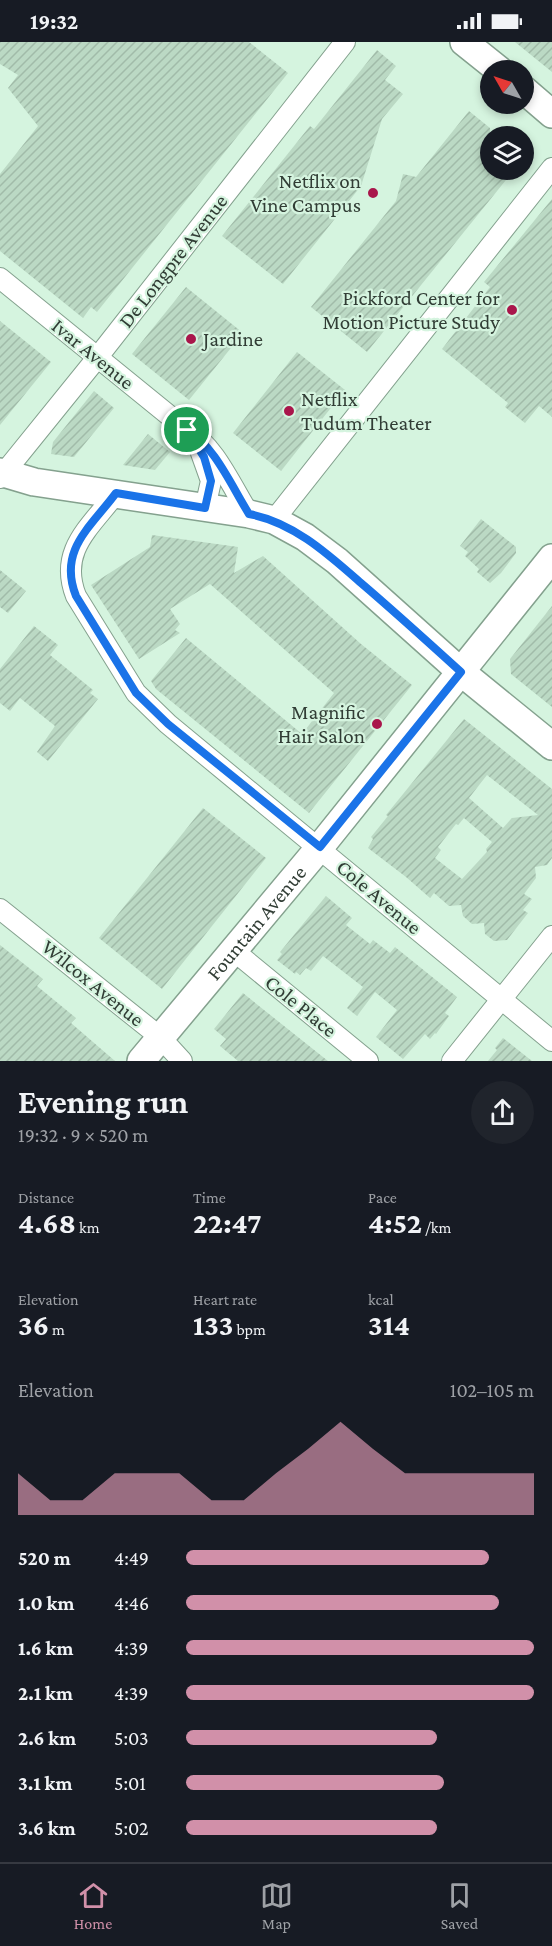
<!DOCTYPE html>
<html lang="en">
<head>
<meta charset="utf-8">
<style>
  body { margin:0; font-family:"Crimson Pro",serif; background:#20242c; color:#f1f3f6; height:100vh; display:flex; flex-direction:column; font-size:22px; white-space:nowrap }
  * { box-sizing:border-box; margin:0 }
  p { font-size:20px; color:#9ea1a6 }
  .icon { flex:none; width:33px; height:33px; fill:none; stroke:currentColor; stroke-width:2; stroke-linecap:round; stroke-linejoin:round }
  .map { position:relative; height:1019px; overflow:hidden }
  .drawer { display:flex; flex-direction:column; background:#171b24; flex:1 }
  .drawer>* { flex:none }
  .needle { width:39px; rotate:309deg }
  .buttons { position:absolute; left:480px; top:18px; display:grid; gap:12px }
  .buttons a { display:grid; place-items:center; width:54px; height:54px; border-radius:50%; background:#171b24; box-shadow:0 3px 9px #0003; font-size:30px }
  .pin { position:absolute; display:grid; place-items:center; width:51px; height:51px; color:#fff; margin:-26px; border:3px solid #fff; border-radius:50%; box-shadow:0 2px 6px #0007 }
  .round { display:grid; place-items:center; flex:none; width:63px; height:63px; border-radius:32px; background:#20242c }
  .head { display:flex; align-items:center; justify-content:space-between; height:102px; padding:0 18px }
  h1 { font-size:33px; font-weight:700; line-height:45px }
  .stats { display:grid; grid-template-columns:repeat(3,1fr); gap:9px; height:102px; padding:6px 18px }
  .stats div { display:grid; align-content:center }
  .stats b { font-size:30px; font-weight:700 }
  .stats small { font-size:16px; font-weight:400 }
  .stats p { font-size:16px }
  .chart { height:168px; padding:12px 18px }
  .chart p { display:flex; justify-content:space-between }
  .chart svg { width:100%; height:108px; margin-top:6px; fill:#d190a9; opacity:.7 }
  ul { padding:0 18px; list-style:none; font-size:20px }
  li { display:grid; grid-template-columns:96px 72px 1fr; align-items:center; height:45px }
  li i { height:15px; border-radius:8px; background:#d190a9 }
  .status { display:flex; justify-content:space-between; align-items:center; height:42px; padding:0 30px; background:#171b24; direction:ltr }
  .status svg { height:16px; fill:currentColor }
  .tabs { display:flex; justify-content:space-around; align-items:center; height:84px; border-top:2px solid #363941; background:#171b24; font-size:16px; color:#9ea1a6 }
  .tabs a { display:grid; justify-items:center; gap:3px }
  .tabs .on { color:#d190a9 }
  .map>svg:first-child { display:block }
  .building { fill:url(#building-hatch); fill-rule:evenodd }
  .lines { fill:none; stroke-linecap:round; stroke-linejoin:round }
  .street-casing { stroke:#84a18e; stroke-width:22 }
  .secondary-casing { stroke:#84a18e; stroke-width:30 }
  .street { stroke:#fff; stroke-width:20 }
  .secondary { stroke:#fff; stroke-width:27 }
  .route-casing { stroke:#fff; stroke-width:12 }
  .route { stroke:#1a73e8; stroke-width:8 }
  .poi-dot { fill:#a9164b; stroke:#d5f4df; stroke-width:2 }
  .labels { text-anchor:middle; stroke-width:4.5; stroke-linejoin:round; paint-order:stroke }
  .poi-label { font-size:21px; fill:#313d35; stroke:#d5f4df; text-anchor:end }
  .street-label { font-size:21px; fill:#313d35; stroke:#d5f4df }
</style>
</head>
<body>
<div class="status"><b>19:32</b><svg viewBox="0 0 49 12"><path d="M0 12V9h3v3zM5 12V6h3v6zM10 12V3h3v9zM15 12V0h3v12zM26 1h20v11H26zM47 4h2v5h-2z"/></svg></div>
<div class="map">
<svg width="552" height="1019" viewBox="0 0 552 1019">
  <defs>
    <pattern id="building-hatch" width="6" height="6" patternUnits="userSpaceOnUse" patternTransform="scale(1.5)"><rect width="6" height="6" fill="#bbd9c4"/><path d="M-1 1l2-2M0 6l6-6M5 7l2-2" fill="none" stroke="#a1bba9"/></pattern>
  </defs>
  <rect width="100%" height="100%" fill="#d5f4df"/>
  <!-- building -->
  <g class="building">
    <polygon points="0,0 249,0 288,31 97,270 91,265 83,276 0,209 0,132 38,84 8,46 18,33 0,22"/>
    <polygon points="515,0 552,0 552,30"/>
    <polygon points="377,8 396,24 385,38 403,52 382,77 361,144 283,242 222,194 310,84 314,87"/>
    <polygon points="469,69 490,86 490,128 514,128 367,310 311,265 396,159 403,132 416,135"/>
    <polygon points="552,157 552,375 539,364 525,381 505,365 508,361 442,307 490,245 484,240"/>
    <polygon points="186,245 243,291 189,358 132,312"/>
    <polygon points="0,279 51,320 0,383"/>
    <polygon points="297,310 345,348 281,429 233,391"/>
    <polygon points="94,349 114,366 74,415 51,412 53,400"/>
    <polygon points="148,392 170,410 155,428 123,423"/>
    <polygon points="481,477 516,505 516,511 501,531 490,541 477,530 479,527 465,514 468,510 460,504"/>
    <polygon points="152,493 238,505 234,531 263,514 361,602 412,643 309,771 156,647 151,639 186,596 302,692 334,651 210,542 170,567 180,582 175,588 180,591 139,617 91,543 150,505"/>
    <polygon points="0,528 26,549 8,571 0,565"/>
    <polygon points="552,564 552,665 511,632 510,617"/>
    <polygon points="34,584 58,603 50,613 93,648 90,651 98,657 48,719 37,710 55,684 20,656 10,669 0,661 0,627"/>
    <path d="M 464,677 L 552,747 L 552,816 L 547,823 L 535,825 L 536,836 L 524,852 L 532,857 L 523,868 L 528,871 L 507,898 L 494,899 L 485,892 L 484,881 L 472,882 L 463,874 L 461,863 L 449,864 L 434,851 L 430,856 L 406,835 L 368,806 L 373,797 L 371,795 L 388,774 L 386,773 ZM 487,733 L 538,773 L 512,776 L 503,786 L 469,756 ZM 464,776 L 492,800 L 486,807 L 487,810 L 462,837 L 435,816 L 441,808 L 438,805 L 456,782 L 458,783 Z"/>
    <polygon points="203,766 266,816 162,947 99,896"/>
    <polygon points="326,854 352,876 346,883 370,902 373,898 390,911 395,905 457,955 445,971 449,974 436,992 435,991 430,997 425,992 403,1017 376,995 397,968 375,950 357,974 347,966 363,945 323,914 311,929 306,926 300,933 296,930 295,932 277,918 282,912 280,910"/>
    <polygon points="0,903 43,937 37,944 76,976 71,981 115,1019 0,1019"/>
    <polygon points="243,951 264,968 328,1019 238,1019 220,1004 226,997 214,987"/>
    <polygon points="503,996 532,1019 488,1019 497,1008 495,1006"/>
  </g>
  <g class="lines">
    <!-- street casing -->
    <g class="street-casing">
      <g id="street">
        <path d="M 0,236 L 187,388 C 214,403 232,445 249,472"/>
        <polyline points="201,411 211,439 205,466"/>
        <polyline points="0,436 97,316 345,0"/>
        <path d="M 116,451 C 91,485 58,508 76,554 L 136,651 L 168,682 L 552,999"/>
        <polyline points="274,478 552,126"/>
        <polyline points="0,867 160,995 182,1019"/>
        <polyline points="234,909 368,1019"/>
        <polyline points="452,1019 552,894"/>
      </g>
    </g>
    <!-- secondary casing -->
    <g class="secondary-casing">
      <g id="secondary">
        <polyline points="464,0 499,28"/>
        <polyline points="524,48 552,72"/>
        <polyline points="0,430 34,440 249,472 274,478 305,495 337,519 461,630 552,704"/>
        <path id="s1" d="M 141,1019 L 320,805 L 552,516"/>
      </g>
    </g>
    <!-- street -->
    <use href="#street" class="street"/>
    <!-- secondary -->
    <use href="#secondary" class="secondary"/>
  </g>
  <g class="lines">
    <!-- route casing -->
    <g class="route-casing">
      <path id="route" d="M 187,388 C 214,403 232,445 249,472 C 293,480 328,512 361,541 C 395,570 428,600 461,630 L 320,805 L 168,682 L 136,651 L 76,554 C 58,508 90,486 116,451 L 205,466 L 211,439 L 204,415 Z"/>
    </g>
    <!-- route -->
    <use href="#route" class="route"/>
  </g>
  <!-- markers -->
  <g class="poi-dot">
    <circle cx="373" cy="151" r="6"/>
    <circle cx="512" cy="268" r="6"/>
    <circle cx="191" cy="297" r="6"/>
    <circle cx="289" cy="369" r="6"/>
    <circle cx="377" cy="682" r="6"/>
  </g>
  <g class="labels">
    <!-- poi labels -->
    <g class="poi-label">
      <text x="361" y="146">Netflix on<tspan x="361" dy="24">Vine Campus</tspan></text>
      <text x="500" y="263">Pickford Center for<tspan x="500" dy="24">Motion Picture Study</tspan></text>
      <text x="203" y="304" text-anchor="start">Jardine</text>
      <text x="301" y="364" text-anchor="start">Netflix<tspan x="301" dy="24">Tudum Theater</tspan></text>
      <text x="365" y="677">Magnific<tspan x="365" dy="24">Hair Salon</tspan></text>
    </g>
    <!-- street labels -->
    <g class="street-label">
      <text transform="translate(173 219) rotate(-52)" y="7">De Longpre Avenue</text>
      <text transform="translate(93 312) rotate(39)" y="7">Ivar Avenue</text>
      <text transform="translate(379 855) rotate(40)" y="7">Cole Avenue</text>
      <text dy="7" stroke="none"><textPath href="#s1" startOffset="180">Fountain Avenue</textPath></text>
      <text transform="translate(93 941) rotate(39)" y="7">Wilcox Avenue</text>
      <text transform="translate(301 964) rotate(39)" y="7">Cole Place</text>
    </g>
  </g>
</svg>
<div class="buttons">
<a><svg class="needle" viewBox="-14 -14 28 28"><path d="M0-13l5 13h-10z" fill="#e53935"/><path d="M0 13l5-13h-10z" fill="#9ea1a6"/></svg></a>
<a><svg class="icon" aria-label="layers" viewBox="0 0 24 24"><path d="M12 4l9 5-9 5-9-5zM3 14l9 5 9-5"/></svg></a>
</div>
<div class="pin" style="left:187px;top:388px;background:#1e9e55"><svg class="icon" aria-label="arrive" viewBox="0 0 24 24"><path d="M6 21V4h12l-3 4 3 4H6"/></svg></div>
</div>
<section class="drawer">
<div class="head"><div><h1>Evening run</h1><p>19:32 · 9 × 520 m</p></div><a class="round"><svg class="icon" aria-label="share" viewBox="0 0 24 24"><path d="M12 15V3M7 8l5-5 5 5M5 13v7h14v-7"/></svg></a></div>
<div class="stats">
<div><p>Distance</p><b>4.68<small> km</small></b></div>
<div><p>Time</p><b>22:47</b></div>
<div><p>Pace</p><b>4:52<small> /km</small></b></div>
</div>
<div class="stats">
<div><p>Elevation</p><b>36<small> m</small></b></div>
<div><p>Heart rate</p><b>133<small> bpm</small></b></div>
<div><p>kcal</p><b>314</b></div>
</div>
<div class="chart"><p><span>Elevation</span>102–105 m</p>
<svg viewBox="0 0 160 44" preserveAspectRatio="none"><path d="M0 44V27L10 38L20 38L30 27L40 27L50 27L60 38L70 38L80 27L90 17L100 6L110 17L120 27L130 27L140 27L150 27L160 27V44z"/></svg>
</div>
<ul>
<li><b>520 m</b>4:49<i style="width:87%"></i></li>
<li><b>1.0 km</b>4:46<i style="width:90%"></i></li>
<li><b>1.6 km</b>4:39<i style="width:100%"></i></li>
<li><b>2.1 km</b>4:39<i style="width:100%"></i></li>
<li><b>2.6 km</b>5:03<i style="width:72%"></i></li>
<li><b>3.1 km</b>5:01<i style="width:74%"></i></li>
<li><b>3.6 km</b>5:02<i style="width:72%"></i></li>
</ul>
</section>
<nav class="tabs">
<a class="on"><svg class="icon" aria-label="home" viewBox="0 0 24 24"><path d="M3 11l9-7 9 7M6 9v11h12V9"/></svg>Home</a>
<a><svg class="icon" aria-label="map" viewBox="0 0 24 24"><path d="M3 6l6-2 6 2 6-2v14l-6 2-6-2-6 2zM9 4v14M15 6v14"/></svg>Map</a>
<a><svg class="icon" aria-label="saved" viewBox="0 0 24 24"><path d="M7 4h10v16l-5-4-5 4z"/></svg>Saved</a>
</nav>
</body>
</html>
